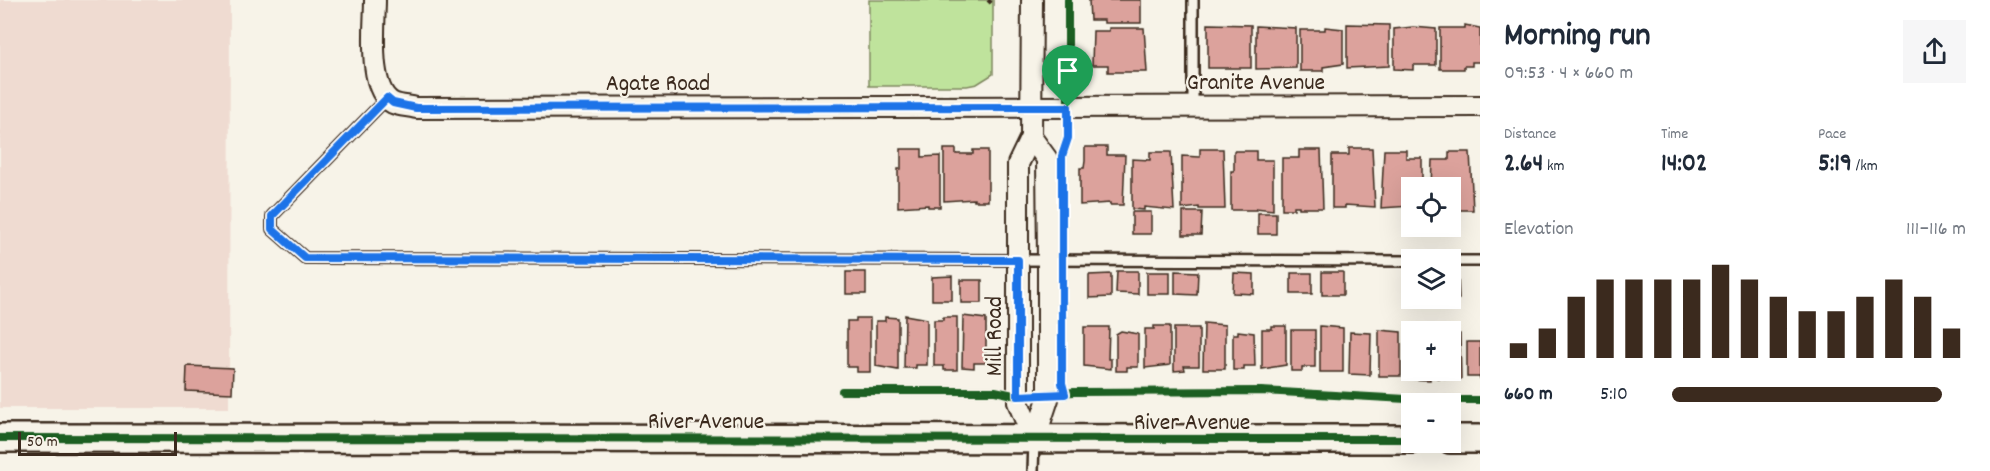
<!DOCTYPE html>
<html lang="en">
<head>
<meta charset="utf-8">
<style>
  body { margin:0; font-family:Dekko,sans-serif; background:#f6f6f7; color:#1f2937; height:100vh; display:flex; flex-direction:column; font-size:22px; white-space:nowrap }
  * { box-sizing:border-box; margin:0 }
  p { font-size:20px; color:#747a83 }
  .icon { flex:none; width:33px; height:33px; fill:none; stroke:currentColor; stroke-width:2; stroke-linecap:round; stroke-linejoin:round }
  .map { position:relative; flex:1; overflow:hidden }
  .drawer { display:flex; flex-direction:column; background:#fff; width:510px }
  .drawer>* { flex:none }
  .buttons { position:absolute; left:1401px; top:177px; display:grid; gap:12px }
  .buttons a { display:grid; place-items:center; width:60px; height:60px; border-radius:0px; background:#fff; box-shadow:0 6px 24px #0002; font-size:30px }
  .scale { position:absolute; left:18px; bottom:15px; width:159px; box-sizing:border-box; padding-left:6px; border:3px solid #3b2a1e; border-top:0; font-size:16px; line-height:21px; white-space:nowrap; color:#3b2a1e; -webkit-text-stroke:4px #f7f3e8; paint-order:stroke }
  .pin { position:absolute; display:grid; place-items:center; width:51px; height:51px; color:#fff; margin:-62px -26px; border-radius:50% 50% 50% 0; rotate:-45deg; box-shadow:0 0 6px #0007 }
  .pin .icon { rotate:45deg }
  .round { display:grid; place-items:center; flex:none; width:63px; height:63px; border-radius:0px; background:#f6f6f7 }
  .summary { display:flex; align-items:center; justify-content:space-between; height:102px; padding:0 24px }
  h1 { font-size:33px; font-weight:700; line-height:45px }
  .metrics { display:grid; grid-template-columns:repeat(3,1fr); gap:9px; height:102px; padding:6px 24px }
  .metrics div { display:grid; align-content:center }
  .metrics b { font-size:26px; font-weight:700 }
  .metrics small { font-size:16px; font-weight:400 }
  .metrics p { font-size:16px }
  .chart { height:168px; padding:12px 24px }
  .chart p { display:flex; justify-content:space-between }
  .chart svg { width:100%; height:108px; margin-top:6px; stroke:#3b2a1e; stroke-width:6 }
  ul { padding:0 24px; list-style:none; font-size:20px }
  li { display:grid; grid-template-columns:96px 72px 1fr; align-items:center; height:45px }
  li i { height:15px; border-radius:8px; background:#3b2a1e }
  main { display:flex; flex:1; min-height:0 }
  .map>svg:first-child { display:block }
  .built { fill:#efdbd1 }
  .green { fill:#bfe39c; stroke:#7d865d; stroke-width:1.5 }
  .building { fill:#dca29c; stroke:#3b2a1e; stroke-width:1.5 }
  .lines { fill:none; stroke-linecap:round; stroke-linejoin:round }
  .lane-casing { stroke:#3b2a1e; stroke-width:14 }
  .street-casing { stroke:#3b2a1e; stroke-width:24 }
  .secondary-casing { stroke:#3b2a1e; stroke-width:32 }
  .path { stroke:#3b2a1e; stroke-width:4; stroke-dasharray:4.5 4.5; stroke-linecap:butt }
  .lane { stroke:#f7f3e8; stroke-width:9 }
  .street { stroke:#f7f3e8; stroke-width:20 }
  .secondary { stroke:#f7f3e8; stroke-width:27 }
  .cycleway-casing { stroke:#f7f3e8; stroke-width:11 }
  .cycleway { stroke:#1b5e20; stroke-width:8 }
  .route-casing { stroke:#fff; stroke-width:12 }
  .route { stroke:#1a73e8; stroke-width:8 }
  .labels { text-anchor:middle; stroke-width:4.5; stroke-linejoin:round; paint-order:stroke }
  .street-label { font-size:24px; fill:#3b2a1e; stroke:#f7f3e8 }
</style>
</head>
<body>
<main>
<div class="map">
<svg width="1480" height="471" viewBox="0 0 1480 471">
  <rect width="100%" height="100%" fill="#f7f3e8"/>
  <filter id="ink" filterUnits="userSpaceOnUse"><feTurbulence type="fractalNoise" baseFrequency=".0167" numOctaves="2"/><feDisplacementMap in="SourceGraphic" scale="12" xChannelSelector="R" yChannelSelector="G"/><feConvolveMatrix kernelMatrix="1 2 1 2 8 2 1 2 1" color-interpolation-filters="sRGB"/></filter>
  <g filter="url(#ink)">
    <!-- built -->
    <polygon class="built" points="0,0 230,0 229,408 0,408"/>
    <!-- green -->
    <polygon class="green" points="869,0 993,0 993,74 977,84 967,86 869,86"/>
    <!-- building -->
    <g class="building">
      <polygon points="1141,0 1141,23 1104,23 1104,20 1090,20 1089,0"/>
      <polygon points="1208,24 1251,25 1251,68 1208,68"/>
      <polygon points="1347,24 1389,25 1389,66 1347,68"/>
      <polygon points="1465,25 1480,28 1480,62 1472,62 1472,66 1464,66 1464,69 1440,69 1440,28 1465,28"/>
      <polygon points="1256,26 1296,28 1296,68 1256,69"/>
      <polygon points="1325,27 1343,29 1343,64 1323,67 1323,71 1300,71 1300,30 1325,30"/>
      <polygon points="1413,27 1436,29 1436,65 1413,65 1413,70 1394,69 1394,29"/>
      <polygon points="1109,28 1144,28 1147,72 1108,72 1108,65 1092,65 1093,31 1109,31"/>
      <polygon points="1085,147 1107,147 1107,155 1125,155 1123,205 1110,205 1110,203 1080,205 1080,168 1084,168 1085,161"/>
      <polygon points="1349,148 1372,148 1375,207 1345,205 1345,208 1332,208 1332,155 1349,155"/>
      <polygon points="901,149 922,149 922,157 940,156 940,207 928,207 928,205 898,207 898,169 901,169"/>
      <polygon points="944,149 956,149 956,154 973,154 973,150 988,150 988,201 974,201 974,199 944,201"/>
      <polygon points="1200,149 1223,149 1225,209 1199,209 1199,207 1182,209 1182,156 1200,157"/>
      <polygon points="1299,150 1321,150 1323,208 1299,208 1299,206 1294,206 1294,209 1282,209 1282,158 1299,158"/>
      <polygon points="1384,150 1406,150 1406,158 1422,158 1422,188 1412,188 1412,208 1411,206 1381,208"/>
      <polygon points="1234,151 1256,151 1256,160 1273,160 1273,210 1256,208 1256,210 1231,210 1231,171 1234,171"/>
      <polygon points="1150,152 1171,152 1174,210 1144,207 1144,210 1132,209 1132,159 1150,160"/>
      <polygon points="1449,152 1470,152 1473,210 1450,210 1450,188 1431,188 1432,160 1449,160"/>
      <rect x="1132" y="212" width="19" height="22"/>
      <polygon points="1183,212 1202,212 1201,235 1183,235"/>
      <rect x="1258" y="213" width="18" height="21"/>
      <polygon points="1406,213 1412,213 1412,226 1427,226 1427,234 1406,234"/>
      <polygon points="1117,271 1138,271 1138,294 1116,293"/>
      <polygon points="1175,271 1198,272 1197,295 1175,294"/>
      <rect x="846" y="272" width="20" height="22"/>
      <rect x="1147" y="272" width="23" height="22"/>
      <rect x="1322" y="272" width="21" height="23"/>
      <polygon points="1234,273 1254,274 1254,294 1233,293"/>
      <rect x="1291" y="273" width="21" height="21"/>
      <polygon points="1111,274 1111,297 1089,298 1089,275"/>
      <polygon points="1450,274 1458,274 1459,299 1438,299 1450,298"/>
      <polygon points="952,276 952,300 932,300 932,277"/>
      <rect x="961" y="280" width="21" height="23"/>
      <polygon points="905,315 927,319 927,365 916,365 916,368 904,368"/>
      <polygon points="963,316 986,319 986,363 974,363 974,368 962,367"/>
      <polygon points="885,317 898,318 898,370 876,366 876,321 885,321"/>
      <polygon points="943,317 957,317 957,370 944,370 944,366 934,366 934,320 943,320"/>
      <polygon points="856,318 870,318 870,372 857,372 857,367 847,367 847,321 856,321"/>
      <polygon points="1204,323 1225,325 1225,369 1203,369"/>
      <polygon points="1154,326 1170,326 1170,365 1145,368 1145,329 1154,329"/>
      <polygon points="1272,326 1286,326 1286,365 1262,369 1262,329 1272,329"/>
      <polygon points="1320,326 1343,328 1343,372 1320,372"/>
      <polygon points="1084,327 1109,327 1108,359 1111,359 1111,369 1084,366"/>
      <polygon points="1174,328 1199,328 1199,366 1184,366 1185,370 1174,371"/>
      <polygon points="1291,330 1315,330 1315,367 1302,367 1302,371 1291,371"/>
      <polygon points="1379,330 1401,332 1401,376 1379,376"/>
      <polygon points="1121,331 1138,334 1138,367 1127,367 1127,371 1116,371 1116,334"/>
      <polygon points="1238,331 1254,333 1255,366 1244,366 1244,370 1233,370 1233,334 1238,334"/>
      <polygon points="1350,332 1371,333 1370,375 1349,374"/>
      <polygon points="1408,334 1412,335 1412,370 1430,370 1430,380 1408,379"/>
      <polygon points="1460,334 1461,379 1437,378 1437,370 1450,370 1450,335"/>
      <polygon points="1467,342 1480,342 1480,379 1479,377 1467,377"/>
      <polygon points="187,366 233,368 232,393 186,391"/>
    </g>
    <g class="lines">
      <!-- lane casing -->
      <g class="lane-casing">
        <g id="lane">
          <polyline points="1193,0 1193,107"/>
          <polyline points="387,98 272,216 272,229 305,258 1412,261"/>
          <polyline points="1450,261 1480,261"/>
          <polyline points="1033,471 1034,441"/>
        </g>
      </g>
      <!-- street casing -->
      <g class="street-casing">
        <g id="street">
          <path d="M 375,0 C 375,25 367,90 393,103 C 400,106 409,106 416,108 L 1480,106"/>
          <polyline points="1032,0 1031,137 1018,164 1018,402 1034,441"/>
          <polyline points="1031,137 1047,159 1048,260 1048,399 1034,441"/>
        </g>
      </g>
      <!-- secondary casing -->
      <g class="secondary-casing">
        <g id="secondary">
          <polyline points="0,438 1412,439"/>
          <polyline points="1450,439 1480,439"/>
        </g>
      </g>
      <!-- path -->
      <polyline class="path" points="988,0 993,5"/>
      <!-- lane -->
      <use href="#lane" class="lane"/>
      <!-- street -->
      <use href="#street" class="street"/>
      <!-- secondary -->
      <use href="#secondary" class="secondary"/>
      <!-- cycleway casing -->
      <g class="cycleway-casing">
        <g id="cycleway">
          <polyline points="842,391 995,391 1018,396 1074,392 1261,391 1424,400 1480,400"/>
          <polyline points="1065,395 1062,383 1062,156 1068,138 1068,0"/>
          <polyline points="0,438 1412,439"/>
        </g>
      </g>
      <!-- cycleway -->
      <use href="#cycleway" class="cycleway"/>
    </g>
  </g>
  <g class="lines" filter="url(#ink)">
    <!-- route casing -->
    <g class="route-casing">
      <polygon id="route" points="387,98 393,103 416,108 1068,107 1068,138 1062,156 1062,383 1065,394 1018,396 1018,260 305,258 272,229 272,216"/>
    </g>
    <!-- route -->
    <use href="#route" class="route"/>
  </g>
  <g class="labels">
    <!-- street labels -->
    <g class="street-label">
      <text x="1256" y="89">Granite Avenue</text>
      <text x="658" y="90">Agate Road</text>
      <text transform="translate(993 336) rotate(-90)" y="8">Mill Road</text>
      <text x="706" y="428">River Avenue</text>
      <text x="1192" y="429">River Avenue</text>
    </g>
  </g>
</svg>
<div class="buttons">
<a><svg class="icon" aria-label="locate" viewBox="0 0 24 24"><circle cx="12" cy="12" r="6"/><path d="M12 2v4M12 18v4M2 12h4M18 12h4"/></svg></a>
<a><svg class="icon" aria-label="layers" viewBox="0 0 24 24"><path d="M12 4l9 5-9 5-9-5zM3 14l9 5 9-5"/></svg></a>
<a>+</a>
<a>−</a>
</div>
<div class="scale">50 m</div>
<div class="pin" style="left:1068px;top:107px;background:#1e9e55"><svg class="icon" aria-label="arrive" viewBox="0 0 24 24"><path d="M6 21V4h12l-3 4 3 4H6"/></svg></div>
</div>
<section class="drawer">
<div class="summary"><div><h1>Morning run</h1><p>09:53 · 4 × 660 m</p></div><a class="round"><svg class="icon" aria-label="share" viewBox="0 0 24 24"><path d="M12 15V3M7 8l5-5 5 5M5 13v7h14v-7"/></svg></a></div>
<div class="metrics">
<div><p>Distance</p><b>2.64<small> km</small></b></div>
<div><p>Time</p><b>14:02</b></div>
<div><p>Pace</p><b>5:19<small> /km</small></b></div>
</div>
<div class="chart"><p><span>Elevation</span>111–116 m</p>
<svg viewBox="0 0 160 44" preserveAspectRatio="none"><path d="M5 44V38M15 44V32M25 44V19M35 44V12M45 44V12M55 44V12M65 44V12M75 44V6M85 44V12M95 44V19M105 44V25M115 44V25M125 44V19M135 44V12M145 44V19M155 44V32"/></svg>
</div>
<ul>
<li><b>660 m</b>5:10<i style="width:92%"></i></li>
</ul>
</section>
</main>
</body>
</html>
